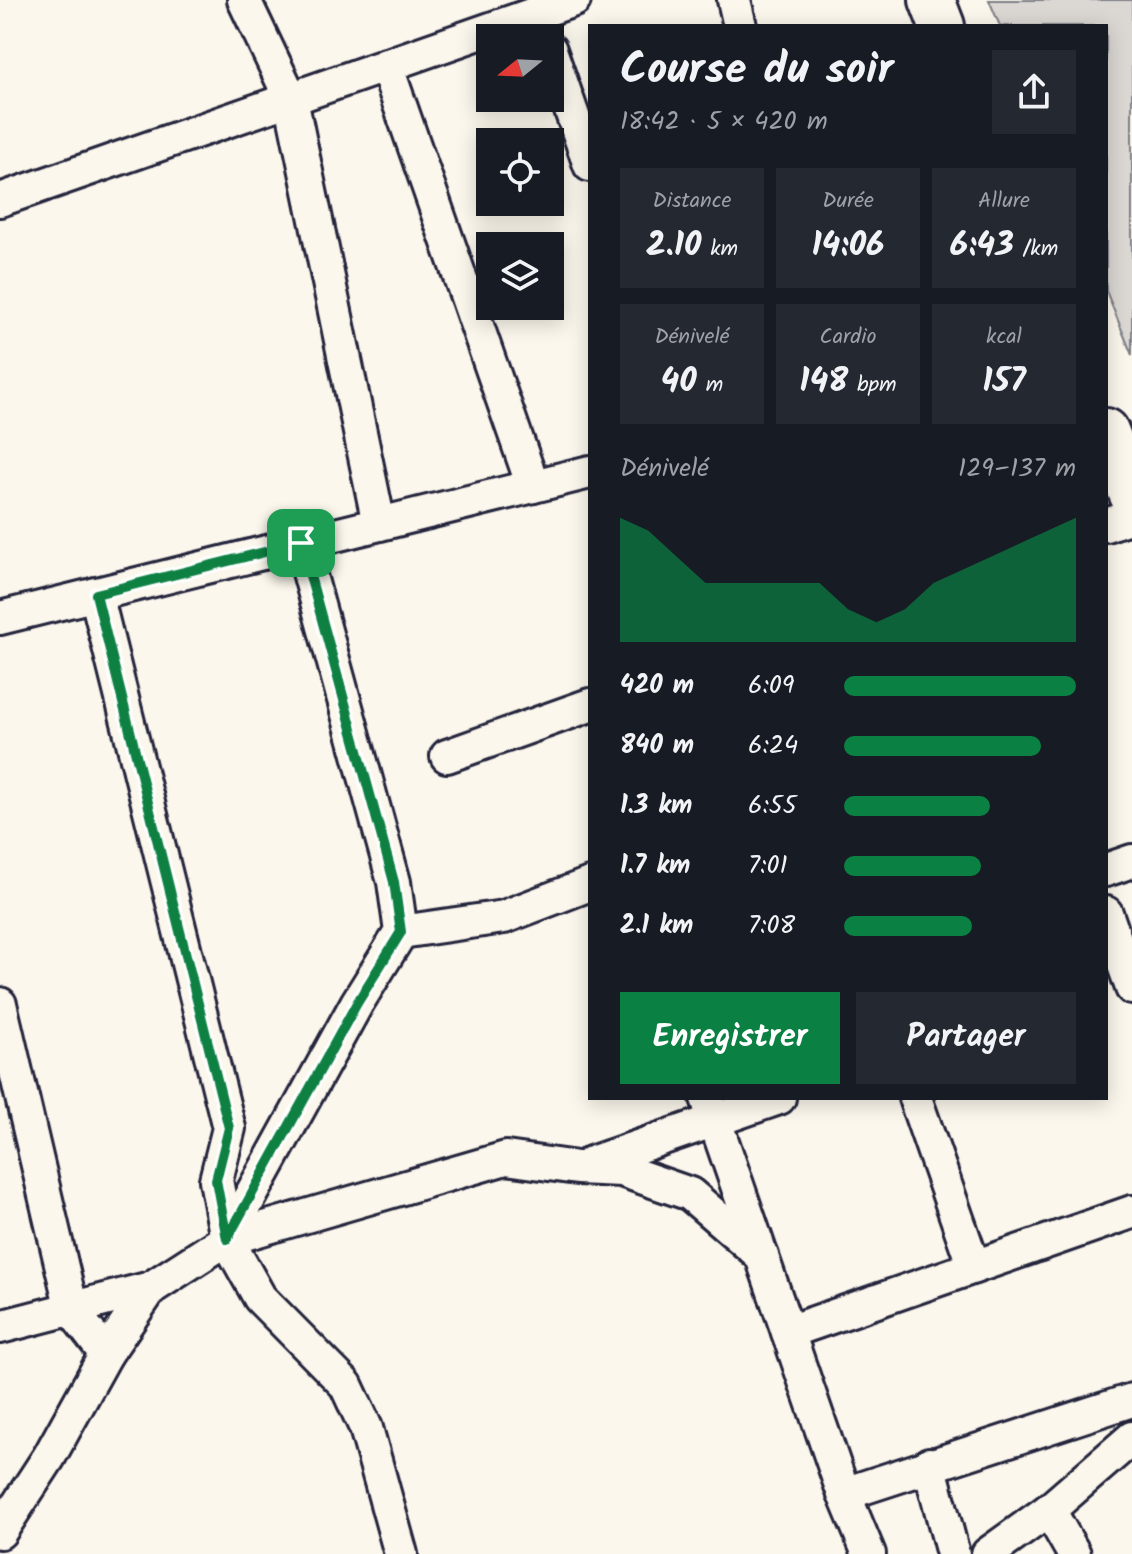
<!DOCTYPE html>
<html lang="fr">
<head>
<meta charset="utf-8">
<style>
  body { margin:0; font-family:Kalam,sans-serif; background:#242831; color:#f1f3f6; height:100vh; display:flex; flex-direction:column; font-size:30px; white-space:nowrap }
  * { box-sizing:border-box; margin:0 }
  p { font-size:26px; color:#9ea1a6 }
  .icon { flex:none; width:44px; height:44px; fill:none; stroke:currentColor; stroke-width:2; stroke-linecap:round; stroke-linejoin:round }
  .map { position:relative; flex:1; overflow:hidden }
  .drawer { position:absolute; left:588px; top:24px; width:520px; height:1076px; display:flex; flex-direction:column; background:#171b24; border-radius:0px; box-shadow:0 4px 20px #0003 }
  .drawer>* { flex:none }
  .needle { width:52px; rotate:252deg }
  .tools { position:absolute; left:476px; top:24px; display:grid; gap:16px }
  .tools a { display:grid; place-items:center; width:88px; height:88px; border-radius:0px; background:#171b24; box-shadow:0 4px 20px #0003; font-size:40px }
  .pin { position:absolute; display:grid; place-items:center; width:68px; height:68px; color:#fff; margin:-34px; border-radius:16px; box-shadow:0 4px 12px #0006 }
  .round { display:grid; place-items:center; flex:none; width:84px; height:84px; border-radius:0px; background:#242831 }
  .summary { display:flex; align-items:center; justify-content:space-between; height:136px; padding:0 32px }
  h1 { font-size:44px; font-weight:600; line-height:60px }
  .metrics { display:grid; grid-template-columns:repeat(3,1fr); gap:12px; height:136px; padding:8px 32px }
  .metrics div { display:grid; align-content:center; border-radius:0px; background:#242831; text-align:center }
  .metrics b { font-size:34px; font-weight:600 }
  .metrics small { font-size:22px; font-weight:400 }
  .metrics p { font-size:22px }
  .chart { height:224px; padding:16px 32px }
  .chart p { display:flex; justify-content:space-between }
  .chart svg { width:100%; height:144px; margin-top:8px; fill:#0b8043; opacity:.7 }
  .cta { display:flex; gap:16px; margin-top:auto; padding:16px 32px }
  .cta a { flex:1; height:92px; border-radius:0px; background:#0b8043; color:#fff; font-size:32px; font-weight:600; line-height:92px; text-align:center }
  .cta a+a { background:#242831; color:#f1f3f6 }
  ul { padding:0 32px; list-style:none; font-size:26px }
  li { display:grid; grid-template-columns:128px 96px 1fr; align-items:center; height:60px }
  li i { height:20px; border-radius:10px; background:#0b8043 }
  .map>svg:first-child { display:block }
  .green { fill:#dbd8d3; stroke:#7e7d87; stroke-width:2 }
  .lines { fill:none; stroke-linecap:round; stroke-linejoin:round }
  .street-casing { stroke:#22223b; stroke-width:38 }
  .secondary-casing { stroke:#22223b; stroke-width:50 }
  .street { stroke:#fbf7ec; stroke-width:32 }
  .secondary { stroke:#fbf7ec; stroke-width:44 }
  .route-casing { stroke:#fff; stroke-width:16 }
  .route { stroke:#0b8043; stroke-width:10 }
</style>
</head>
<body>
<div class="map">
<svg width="1132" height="1554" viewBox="0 0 1132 1554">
  <rect width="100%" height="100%" fill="#fbf7ec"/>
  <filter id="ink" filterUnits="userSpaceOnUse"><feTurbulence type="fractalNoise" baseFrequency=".0125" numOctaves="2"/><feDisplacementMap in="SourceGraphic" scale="16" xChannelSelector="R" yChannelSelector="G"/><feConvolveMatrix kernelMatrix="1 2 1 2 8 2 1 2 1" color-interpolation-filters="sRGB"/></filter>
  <g filter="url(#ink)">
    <!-- green -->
    <polygon class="green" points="989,0 1132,0 1132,355 1106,291 1106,26 1000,26"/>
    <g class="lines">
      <!-- street casing -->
      <g class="street-casing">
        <g id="street">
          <polyline points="244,0 291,99 379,524"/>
          <polyline points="734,0 740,26"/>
          <polyline points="550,50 590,165"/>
          <polyline points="386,65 533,486"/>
          <polyline points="0,200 574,0"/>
          <polyline points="1106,525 1132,516"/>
          <polyline points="96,594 229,1128 216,1180 227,1239 260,1298 346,1385 366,1428 401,1554"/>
          <polyline points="0,618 590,472"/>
          <polyline points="447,756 590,705"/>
          <polyline points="1106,870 1132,861"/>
          <polyline points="1106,913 1132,988"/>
          <polyline points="401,932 504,917 590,884"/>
          <polyline points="0,1004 72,1310 106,1354"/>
          <polyline points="707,1098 844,1494 869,1554"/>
          <polyline points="915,1098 974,1267"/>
          <polyline points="591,1163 779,1098"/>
          <polyline points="227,1239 357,1003 401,932 394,882 301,543"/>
          <polyline points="0,1327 151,1288 227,1239 506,1158 577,1168 621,1170 690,1194 762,1256"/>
          <polyline points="788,1332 1132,1212"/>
          <polyline points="929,1464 953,1554"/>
          <polyline points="844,1494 1132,1400"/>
          <polyline points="1049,1510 1074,1554"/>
          <polyline points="0,1532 49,1457 106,1354 151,1288"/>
          <polyline points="988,1554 1049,1510 1132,1438"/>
        </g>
      </g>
      <!-- secondary casing -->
      <g class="secondary-casing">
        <g id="secondary">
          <polyline points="932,0 942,26"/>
          <polyline points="1106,431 1132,495"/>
        </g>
      </g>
      <!-- street -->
      <use href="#street" class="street"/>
      <!-- secondary -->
      <use href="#secondary" class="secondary"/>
    </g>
  </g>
  <g class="lines" filter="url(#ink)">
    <!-- route casing -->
    <g class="route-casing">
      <polygon id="route" points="301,543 394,882 401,932 357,1003 227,1239 216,1180 229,1128 96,594"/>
    </g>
    <!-- route -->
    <use href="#route" class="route"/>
  </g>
</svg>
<div class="tools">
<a><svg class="needle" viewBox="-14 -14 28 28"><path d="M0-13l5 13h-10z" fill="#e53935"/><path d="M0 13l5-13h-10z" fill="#9ea1a6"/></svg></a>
<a><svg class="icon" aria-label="locate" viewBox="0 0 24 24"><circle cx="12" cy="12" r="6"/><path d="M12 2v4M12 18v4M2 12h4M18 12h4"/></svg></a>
<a><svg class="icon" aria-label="layers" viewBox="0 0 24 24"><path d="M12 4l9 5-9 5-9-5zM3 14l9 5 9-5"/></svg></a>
</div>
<div class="pin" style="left:301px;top:543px;background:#1e9e55"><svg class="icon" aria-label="arrive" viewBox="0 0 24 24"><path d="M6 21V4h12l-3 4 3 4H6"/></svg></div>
<section class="drawer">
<div class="summary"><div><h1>Course du soir</h1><p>18:42 · 5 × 420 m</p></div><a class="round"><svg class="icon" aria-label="share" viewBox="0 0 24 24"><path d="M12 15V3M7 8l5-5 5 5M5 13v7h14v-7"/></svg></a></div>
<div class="metrics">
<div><p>Distance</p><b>2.10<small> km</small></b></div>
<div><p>Durée</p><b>14:06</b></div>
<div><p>Allure</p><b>6:43<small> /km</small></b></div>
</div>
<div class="metrics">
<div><p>Dénivelé</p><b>40<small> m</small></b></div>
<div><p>Cardio</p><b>148<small> bpm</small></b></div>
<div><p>kcal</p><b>157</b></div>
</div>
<div class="chart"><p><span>Dénivelé</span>129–137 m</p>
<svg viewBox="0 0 160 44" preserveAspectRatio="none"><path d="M0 44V6L10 10L20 18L30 26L40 26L50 26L60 26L70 26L80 34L90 38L100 34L110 26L120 22L130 18L140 14L150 10L160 6V44z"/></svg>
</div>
<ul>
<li><b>420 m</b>6:09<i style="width:100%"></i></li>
<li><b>840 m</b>6:24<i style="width:85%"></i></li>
<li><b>1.3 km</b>6:55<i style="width:63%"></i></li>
<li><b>1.7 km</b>7:01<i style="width:59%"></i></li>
<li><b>2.1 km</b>7:08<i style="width:55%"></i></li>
</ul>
<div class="cta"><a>Enregistrer</a><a>Partager</a></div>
</section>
</div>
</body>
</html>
